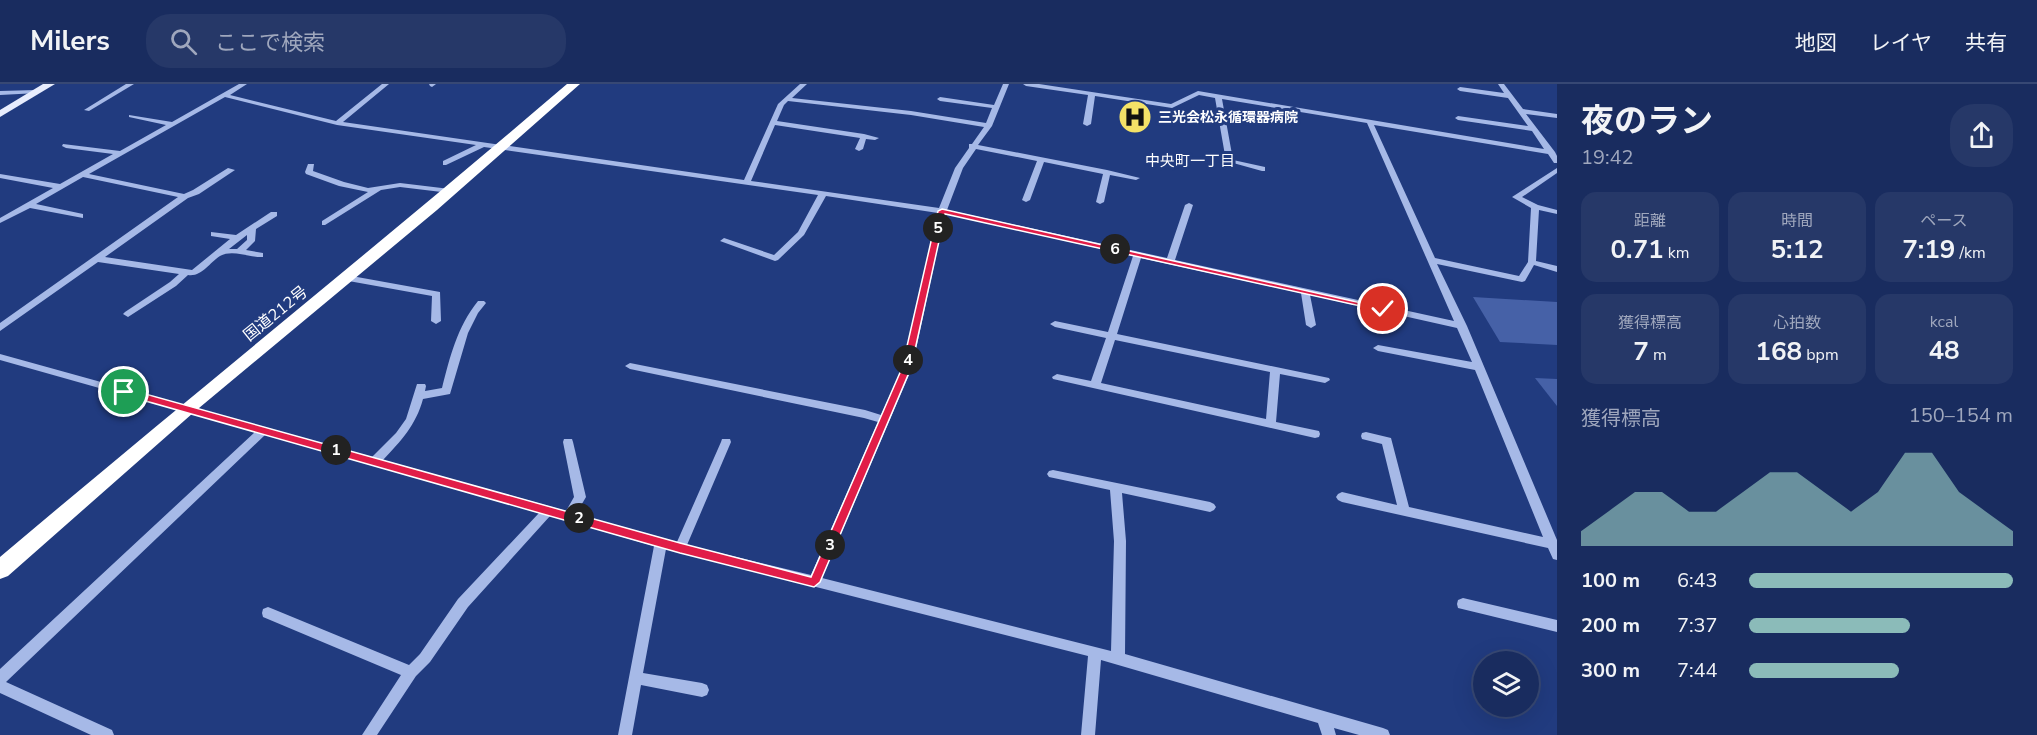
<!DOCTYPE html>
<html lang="ja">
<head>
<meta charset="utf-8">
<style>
  body { margin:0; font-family:"Nunito Sans","Noto Sans JP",sans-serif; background:#263868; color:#f1f3f6; height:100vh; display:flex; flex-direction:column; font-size:22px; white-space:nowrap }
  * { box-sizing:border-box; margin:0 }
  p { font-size:20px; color:#9fa7bd }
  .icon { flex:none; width:33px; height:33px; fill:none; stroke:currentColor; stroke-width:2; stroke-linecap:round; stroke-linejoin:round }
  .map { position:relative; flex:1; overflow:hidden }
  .drawer { display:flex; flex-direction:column; background:#192c5f; width:480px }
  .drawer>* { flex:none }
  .buttons { position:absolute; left:1473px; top:567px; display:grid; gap:12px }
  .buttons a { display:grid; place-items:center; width:66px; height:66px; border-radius:50%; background:#192c5f; box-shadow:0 6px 24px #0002,0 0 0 2px #374874; font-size:30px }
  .pin { position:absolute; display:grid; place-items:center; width:51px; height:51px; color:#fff; margin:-26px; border:3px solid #fff; border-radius:50%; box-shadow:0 2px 6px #0007 }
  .km { position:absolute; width:30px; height:30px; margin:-15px; border-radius:50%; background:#222; color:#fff; font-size:16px; line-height:30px; text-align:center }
  .round { display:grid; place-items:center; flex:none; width:63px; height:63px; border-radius:24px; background:#263868 }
  .summary { display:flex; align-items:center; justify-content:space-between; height:102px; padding:0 24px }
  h1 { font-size:33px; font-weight:700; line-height:45px }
  .metrics { display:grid; grid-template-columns:repeat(3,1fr); gap:9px; height:102px; padding:6px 24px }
  .metrics div { display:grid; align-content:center; border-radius:15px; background:#263868; text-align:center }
  .metrics b { font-size:26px; font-weight:700 }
  .metrics small { font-size:16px; font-weight:400 }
  .metrics p { font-size:16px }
  .chart { height:168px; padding:12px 24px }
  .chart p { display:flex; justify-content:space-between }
  .chart svg { width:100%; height:108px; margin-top:6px; fill:#8bbbb9; opacity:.7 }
  ul { padding:0 24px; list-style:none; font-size:20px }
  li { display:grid; grid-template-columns:96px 72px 1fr; align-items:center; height:45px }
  li i { height:15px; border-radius:8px; background:#8bbbb9 }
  header { display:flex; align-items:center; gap:36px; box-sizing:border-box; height:84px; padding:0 30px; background:#192c5f; border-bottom:2px solid #374874 }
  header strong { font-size:28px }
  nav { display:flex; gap:33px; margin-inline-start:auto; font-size:21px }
  .search { width:420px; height:54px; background:#263868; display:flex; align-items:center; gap:15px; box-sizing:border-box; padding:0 21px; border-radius:24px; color:#9fa7bd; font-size:22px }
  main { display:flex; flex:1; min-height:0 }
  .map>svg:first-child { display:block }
  .building { fill:#4661a7 }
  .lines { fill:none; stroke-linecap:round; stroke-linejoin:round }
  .minor { fill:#a6b9e7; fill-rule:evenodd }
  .major { fill:#e8edfd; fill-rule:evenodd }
  .highway { fill:#fff; fill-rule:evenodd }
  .route { fill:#e11d48; stroke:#fff; stroke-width:1.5 }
  .labels { text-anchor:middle; stroke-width:6; stroke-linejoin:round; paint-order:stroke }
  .far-poi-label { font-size:14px; font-weight:bold; fill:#fff; stroke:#213b7f; text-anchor:start }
  .far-neighbourhood-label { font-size:15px; fill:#fff; stroke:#213b7f }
  .street-label { font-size:16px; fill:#fff; stroke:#213b7f }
</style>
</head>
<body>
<header>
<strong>Milers</strong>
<div class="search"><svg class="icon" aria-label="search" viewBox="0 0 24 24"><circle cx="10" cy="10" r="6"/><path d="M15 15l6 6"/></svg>ここで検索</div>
<nav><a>地図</a><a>レイヤ</a><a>共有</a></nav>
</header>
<main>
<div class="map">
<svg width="1557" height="651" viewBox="0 0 1557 651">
  <rect width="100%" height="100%" fill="#213b7f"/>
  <!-- building -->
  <g class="building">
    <polygon points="1473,213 1557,218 1557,261 1500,258"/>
    <polygon points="1535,294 1557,295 1557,322"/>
  </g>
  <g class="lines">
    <!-- minor -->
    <g class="minor">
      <polygon points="126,0 134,0 89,27 84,26"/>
      <path d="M 239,0 L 247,0 L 230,11 L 336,37 L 382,0 L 389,0 L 343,38 L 744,96 L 778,20 L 800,0 L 807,0 L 792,14 L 911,27 L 986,39 L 992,24 L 940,17 L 937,15 L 940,13 L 994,21 L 1003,0 L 1009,0 L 992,42 L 978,61 L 1107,86 L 1140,94 L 1136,96 L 1110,91 L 1104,118 L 1100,120 L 1096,118 L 1103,90 L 1044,78 L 1030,116 L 1026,118 L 1022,116 L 1037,77 L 976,65 L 963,84 L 947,126 L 1167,174 L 1185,121 L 1189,119 L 1193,121 L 1175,176 L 1454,237 L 1367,39 L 1222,15 L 1233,76 L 1265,83 L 1265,87 L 1262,87 L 1226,77 L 1215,14 L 1199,11 L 1172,24 L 1095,12 L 1091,40 L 1087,42 L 1083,40 L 1088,11 L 1026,2 L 1023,0 L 1039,0 L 1171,20 L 1198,7 L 1544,65 L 1532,47 L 1458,36 L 1455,34 L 1458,32 L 1528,42 L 1508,14 L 1460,7 L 1457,5 L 1460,3 L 1504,9 L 1498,0 L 1504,0 L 1523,25 L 1557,30 L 1557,34 L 1526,30 L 1555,68 L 1557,72 L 1557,79 L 1554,79 L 1548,70 L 1374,41 L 1435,174 L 1519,192 L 1528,178 L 1531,124 L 1512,113 L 1557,84 L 1557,89 L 1522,113 L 1538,121 L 1557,126 L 1557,130 L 1539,126 L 1536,177 L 1557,182 L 1557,188 L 1534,181 L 1525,197 L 1522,198 L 1437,180 L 1467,242 L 1557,456 L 1557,476 L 1553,475 L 1548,464 L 1342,418 L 1338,416 L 1336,413 L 1338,410 L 1342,408 L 1397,421 L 1382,360 L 1362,355 L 1361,352 L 1362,349 L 1366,348 L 1391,354 L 1409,423 L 1543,453 L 1475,286 L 1378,267 L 1373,264 L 1378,261 L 1472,278 L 1457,244 L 1310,211 L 1316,241 L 1311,244 L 1306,241 L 1301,209 L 1141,174 L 1117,250 L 1329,294 L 1330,296 L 1325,299 L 1280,290 L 1276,338 L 1319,347 L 1320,350 L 1319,353 L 1315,354 L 1053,295 L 1052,293 L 1057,290 L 1091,297 L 1106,254 L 1055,243 L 1050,240 L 1055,237 L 1108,248 L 1133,172 L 945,130 L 912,284 L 822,494 L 1111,567 L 1114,457 L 1110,406 L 1049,393 L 1047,390 L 1049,387 L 1053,386 L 1210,418 L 1214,420 L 1216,423 L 1214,426 L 1210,428 L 1122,409 L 1126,457 L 1125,570 L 1383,644 L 1388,646 L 1390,651 L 1359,651 L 1334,644 L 1336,651 L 1322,651 L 1318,639 L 1101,576 L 1095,651 L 1081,651 L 1088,572 L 666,465 L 643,589 L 702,599 L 707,601 L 709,606 L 707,611 L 702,613 L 641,601 L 632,651 L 618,651 L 654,462 L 550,432 L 468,523 L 430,578 L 416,592 L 377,651 L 362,651 L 401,591 L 263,533 L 262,529 L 263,525 L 268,523 L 273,525 L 409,581 L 420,570 L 458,515 L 539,429 L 265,351 L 6,598 L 112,646 L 114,651 L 91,651 L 0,609 L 0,585 L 255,348 L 0,276 L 0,270 L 372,373 L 396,349 L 406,335 L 417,300 L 425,300 L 426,302 L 425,307 L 442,304 C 450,273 457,243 478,217 L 484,217 L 486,219 L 478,229 L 468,249 L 450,310 L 423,315 C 416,341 401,357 383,376 L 566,427 L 574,413 L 563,358 L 564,355 L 572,355 L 573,358 L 586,413 L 576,430 L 677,458 L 721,358 L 722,355 L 730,355 L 731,358 L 687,461 L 811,491 L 878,338 L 864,334 L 630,285 L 625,282 L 630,279 L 865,326 L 881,331 L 902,284 L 938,129 L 826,112 L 804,151 L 778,176 L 775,177 L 720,157 L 724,154 L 727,155 L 774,171 L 798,148 L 818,111 L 484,63 L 446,81 L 443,81 L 443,77 L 476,61 L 337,41 L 225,13 L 89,90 L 184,110 L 193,106 L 228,84 L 235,86 L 199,110 L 188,114 L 105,173 L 192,186 L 230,155 L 211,152 L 211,148 L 236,151 L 271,128 L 277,128 L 277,132 L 256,145 L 255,157 L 246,166 L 263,169 L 263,173 C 250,174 233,165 220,172 C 209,179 202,193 188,191 L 176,202 L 128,233 L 123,230 L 125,228 L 170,198 L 179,190 L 98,178 L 0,247 L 0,239 L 178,113 L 83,93 L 36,120 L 83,130 L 83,134 L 30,124 L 0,139 L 0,134 L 53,104 L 0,94 L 0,90 L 60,100 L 113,70 L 66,64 L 62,62 L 63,60 L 120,67 L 166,41 L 129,33 L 129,31 L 172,38 ZM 788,17 L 911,31 L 984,43 L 972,60 L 969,60 L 969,64 L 955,84 L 939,124 L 751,97 L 775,41 L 860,54 L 855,65 L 859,67 L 863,65 L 866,55 L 875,56 L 879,54 L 864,50 L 777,37 L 784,21 ZM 247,151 L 247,156 L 237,165 L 229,165 ZM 1115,256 L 1270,288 L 1266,335 L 1101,299 Z"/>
      <polygon points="429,0 436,0 432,3 430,2"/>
      <polygon points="36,6 39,8 38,9 0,11 0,7"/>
      <polygon points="308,80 314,80 313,87 344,98 368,104 400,99 450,105 454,107 450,109 400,103 381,106 325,141 322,141 322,137 368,108 339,102 306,90 305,88"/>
      <polygon points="346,191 440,208 441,237 436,240 431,237 432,212 343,196 342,194"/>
      <polygon points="1463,514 1557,536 1557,548 1458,524 1457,520 1458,516"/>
    </g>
    <!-- major -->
    <polygon class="major" points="43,0 55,0 0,33 0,26"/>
    <!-- highway -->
    <path class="highway" d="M 567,0 L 580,0 L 437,126 L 193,329 L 8,492 L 0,495 L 0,473 C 188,314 380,160 567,0 Z"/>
  </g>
  <!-- route -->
  <polygon class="route" points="942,125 1388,225 1383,227 945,130 911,284 820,498 814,503 680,469 121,310 120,308 124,304 680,459 811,493 902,284 938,127"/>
  <!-- icons -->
  <defs>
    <g id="hospital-disc" transform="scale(1.725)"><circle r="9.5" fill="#f4e267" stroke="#213b7f"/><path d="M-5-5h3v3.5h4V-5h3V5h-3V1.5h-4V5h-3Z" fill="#111"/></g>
  </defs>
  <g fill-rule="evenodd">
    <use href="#hospital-disc" x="1135" y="33"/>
  </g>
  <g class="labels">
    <!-- far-poi labels -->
    <g class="far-poi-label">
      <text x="1158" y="38">三光会松永循環器病院</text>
    </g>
    <!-- far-neighbourhood labels -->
    <g class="far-neighbourhood-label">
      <text x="1190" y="82">中央町一丁目</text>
    </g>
    <!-- street labels -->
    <g class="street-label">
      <text transform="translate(275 229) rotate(-39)" y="6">国道212号</text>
    </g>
  </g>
</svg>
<div class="buttons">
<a><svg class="icon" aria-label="layers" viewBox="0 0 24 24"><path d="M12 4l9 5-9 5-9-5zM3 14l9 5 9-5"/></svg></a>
</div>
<div class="pin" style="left:124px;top:308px;background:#1e9e55"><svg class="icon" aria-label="arrive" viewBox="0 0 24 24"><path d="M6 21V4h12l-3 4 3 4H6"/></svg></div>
<div class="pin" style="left:1383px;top:225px;background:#d93025"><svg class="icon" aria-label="check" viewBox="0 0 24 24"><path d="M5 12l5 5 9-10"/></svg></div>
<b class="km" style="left:336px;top:366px">1</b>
<b class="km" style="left:579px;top:434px">2</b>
<b class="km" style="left:830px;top:461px">3</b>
<b class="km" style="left:908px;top:276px">4</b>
<b class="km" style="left:938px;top:144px">5</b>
<b class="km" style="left:1115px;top:165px">6</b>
</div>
<section class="drawer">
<div class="summary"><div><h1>夜のラン</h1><p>19:42</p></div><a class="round"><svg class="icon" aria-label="share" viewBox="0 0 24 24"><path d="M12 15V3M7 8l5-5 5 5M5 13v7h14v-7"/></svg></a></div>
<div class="metrics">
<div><p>距離</p><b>0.71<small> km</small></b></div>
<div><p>時間</p><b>5:12</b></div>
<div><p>ペース</p><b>7:19<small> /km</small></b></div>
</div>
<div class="metrics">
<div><p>獲得標高</p><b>7<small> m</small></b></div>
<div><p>心拍数</p><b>168<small> bpm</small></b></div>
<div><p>kcal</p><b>48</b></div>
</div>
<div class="chart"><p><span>獲得標高</span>150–154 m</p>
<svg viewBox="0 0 160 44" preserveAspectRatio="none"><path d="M0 44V38L10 30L20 22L30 22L40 30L50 30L60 22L70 14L80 14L90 22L100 30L110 22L120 6L130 6L140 22L150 30L160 38V44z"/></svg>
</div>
<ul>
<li><b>100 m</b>6:43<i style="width:100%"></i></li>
<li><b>200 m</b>7:37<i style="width:61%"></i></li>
<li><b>300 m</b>7:44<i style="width:57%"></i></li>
</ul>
</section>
</main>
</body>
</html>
